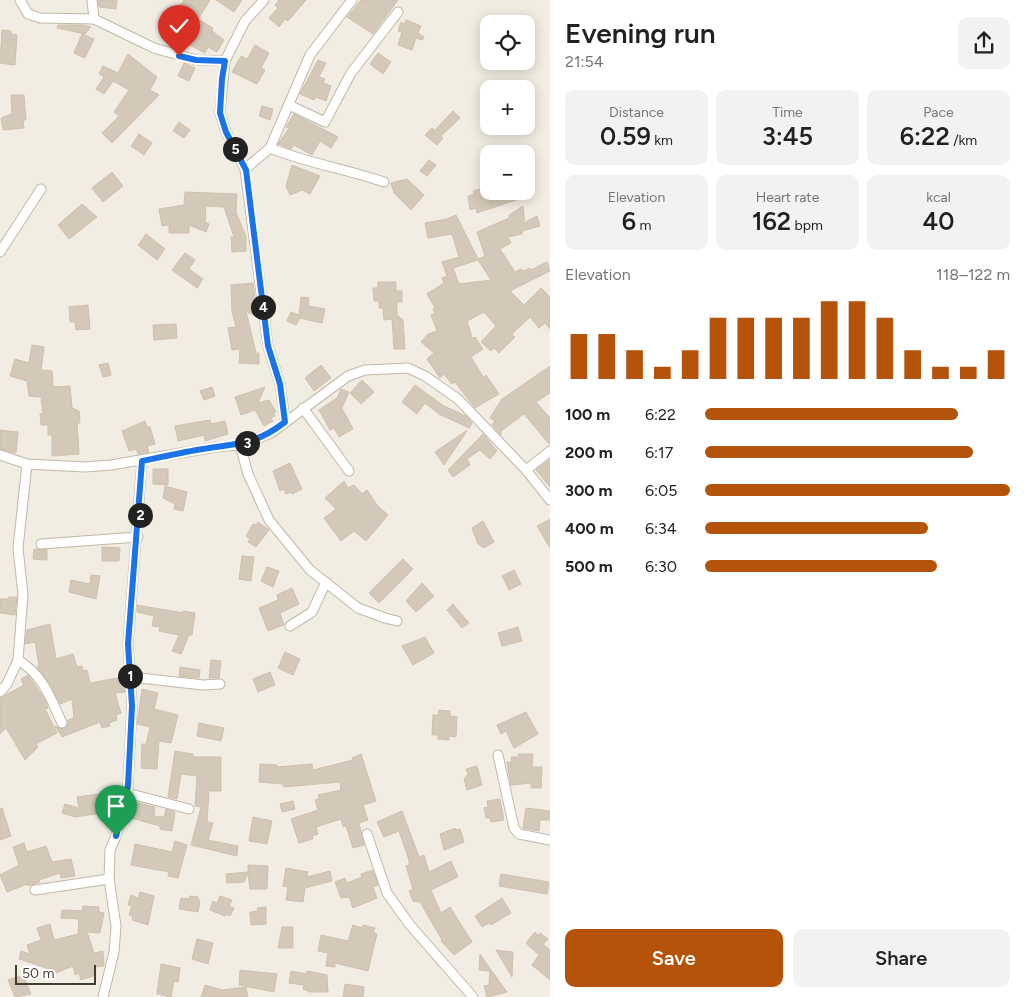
<!DOCTYPE html>
<html lang="en">
<head>
<meta charset="utf-8">
<style>
  body { margin:0; font-family:Figtree,sans-serif; background:#f2f2f2; color:#202124; height:100vh; display:flex; flex-direction:column; font-size:19px; white-space:nowrap }
  * { box-sizing:border-box; margin:0 }
  p { font-size:16px; color:#757577 }
  .icon { flex:none; width:28px; height:28px; fill:none; stroke:currentColor; stroke-width:2; stroke-linecap:round; stroke-linejoin:round }
  .map { position:relative; flex:1; overflow:hidden }
  .sheet { display:flex; flex-direction:column; background:#fff; width:475px }
  .sheet>* { flex:none }
  .controls { position:absolute; left:480px; top:15px; display:grid; gap:10px }
  .controls a { display:grid; place-items:center; width:55px; height:55px; border-radius:10px; background:#fff; box-shadow:0 2px 12px #0003; font-size:25px }
  .scale { position:absolute; left:15px; bottom:12px; width:81px; box-sizing:border-box; padding-left:5px; border:2px solid #443d33; border-top:0; font-size:14px; line-height:18px; white-space:nowrap; color:#443d33; -webkit-text-stroke:4px #fff; paint-order:stroke }
  .pin { position:absolute; display:grid; place-items:center; width:42px; height:42px; color:#fff; margin:-51px -21px; border-radius:50% 50% 50% 0; rotate:-45deg; box-shadow:0 0 5px #0007 }
  .pin .icon { rotate:45deg }
  .km { position:absolute; width:25px; height:25px; margin:-12px; border-radius:50%; background:#222; color:#fff; font-size:14px; line-height:25px; text-align:center }
  .round { display:grid; place-items:center; flex:none; width:52px; height:52px; border-radius:10px; background:#f2f2f2 }
  .headline { display:flex; align-items:center; justify-content:space-between; height:85px; padding:0 15px }
  h1 { font-size:28px; font-weight:600; line-height:38px }
  .metrics { display:grid; grid-template-columns:repeat(3,1fr); gap:8px; height:85px; padding:5px 15px }
  .metrics div { display:grid; align-content:center; border-radius:10px; background:#f2f2f2; text-align:center }
  .metrics b { font-size:25px; font-weight:600 }
  .metrics small { font-size:14px; font-weight:400 }
  .metrics p { font-size:14px }
  .chart { height:140px; padding:10px 15px }
  .chart p { display:flex; justify-content:space-between }
  .chart svg { width:100%; height:90px; margin-top:5px; stroke:#b45309; stroke-width:6 }
  .primary-button { display:flex; gap:10px; margin-top:auto; padding:10px 15px }
  .primary-button a { flex:1; height:58px; border-radius:10px; background:#b45309; color:#fff; font-size:20px; font-weight:600; line-height:58px; text-align:center }
  .primary-button a+a { background:#f2f2f2; color:#202124 }
  ul { padding:0 15px; list-style:none; font-size:16px }
  li { display:grid; grid-template-columns:80px 60px 1fr; align-items:center; height:38px }
  li i { height:12px; border-radius:6px; background:#b45309 }
  main { display:flex; flex:1; min-height:0 }
  .map>svg:first-child { display:block }
  .building { fill:#d4c9b8; stroke:#cfc0ab; fill-rule:evenodd }
  .lines { fill:none; stroke-linecap:round; stroke-linejoin:round }
  .minor-casing { stroke:#c0b8a8; stroke-width:11 }
  .minor { stroke:#fff; stroke-width:9 }
  .route-casing { stroke:#fff; stroke-width:10 }
  .route { stroke:#1a73e8; stroke-width:6 }
</style>
</head>
<body>
<main>
<div class="map">
<svg width="550" height="997" viewBox="0 0 550 997">
  <rect width="100%" height="100%" fill="#f2ede3"/>
  <!-- building -->
  <g class="building">
    <polygon points="98,0 117,0 116,9 99,7"/>
    <polygon points="184,0 210,0 198,19 213,28 212,31 224,40 217,52 208,47 205,53 184,42 181,47 168,38 173,31 164,27 172,10 176,12"/>
    <polygon points="216,0 242,0 234,12"/>
    <polygon points="279,0 306,0 288,21 285,19 279,27 269,18 278,8 275,5"/>
    <polygon points="361,0 398,0 373,34 347,17"/>
    <polygon points="406,20 421,26 418,33 424,37 422,40 416,38 412,50 398,45 402,32 398,31 401,22 404,24"/>
    <polygon points="58,25 83,25 91,27 85,34 57,28"/>
    <polygon points="2,30 11,31 11,34 17,35 15,65 0,63"/>
    <polygon points="82,34 94,39 85,58 74,53"/>
    <polygon points="255,45 269,53 261,68 265,70 257,84 232,72 241,56 247,59"/>
    <polygon points="378,53 391,62 383,74 370,64"/>
    <polygon points="128,54 157,77 150,90 159,95 112,143 102,133 119,116 114,112 129,90 113,81 104,94 96,89 104,77 99,74 103,66 118,73"/>
    <polygon points="318,60 326,63 319,77 325,79 323,83 331,86 326,101 316,97 314,100 300,94"/>
    <polygon points="184,63 195,68 189,81 178,76"/>
    <polygon points="11,95 24,95 26,120 23,120 24,128 3,130 1,118 12,114"/>
    <polygon points="262,106 273,109 270,120 259,116"/>
    <polygon points="453,111 460,118 441,136 443,138 437,145 425,135 432,128 435,130"/>
    <polygon points="294,114 338,137 331,148 320,141 312,155 294,145 291,149 278,144 289,128 286,127"/>
    <polygon points="179,122 190,130 184,138 173,131"/>
    <polygon points="139,134 152,143 144,155 131,146"/>
    <polygon points="429,160 436,165 427,176 420,171"/>
    <polygon points="292,165 320,176 310,194 302,190 290,195 286,186"/>
    <polygon points="112,172 123,186 103,202 92,188"/>
    <polygon points="407,179 424,195 411,210 394,193 391,183"/>
    <polygon points="484,188 485,191 521,191 522,198 477,213 476,208 470,210 468,196 474,194 473,191"/>
    <polygon points="185,192 237,194 236,213 246,236 246,251 232,252 231,237 234,237 224,207 206,206 205,222 209,224 206,232 189,225 189,233 169,233 169,225 162,226 159,209 184,205"/>
    <polygon points="82,204 97,217 69,239 58,225"/>
    <path d="M 523,206 L 525,225 L 527,221 L 537,216 L 540,226 L 522,231 L 522,234 L 508,237 L 511,243 L 500,249 L 515,272 L 521,269 L 523,271 L 530,268 L 531,270 L 547,262 L 550,271 L 510,291 L 524,305 L 541,288 L 550,297 L 550,329 L 545,323 L 539,328 L 530,317 L 512,334 L 515,337 L 499,353 L 494,348 L 491,351 L 481,342 L 496,326 L 484,312 L 467,321 L 472,338 L 475,337 L 483,349 L 471,357 L 484,378 L 486,375 L 499,394 L 475,408 L 455,382 L 452,384 L 444,374 L 440,378 L 427,359 L 434,353 L 421,342 L 428,334 L 437,331 L 431,315 L 435,313 L 433,309 L 435,308 L 427,294 L 444,283 L 442,278 L 447,276 L 442,262 L 459,257 L 452,234 L 428,238 L 425,223 L 447,219 L 456,215 L 478,259 L 485,256 L 477,232 L 509,218 L 509,215 ZM 478,260 L 491,280 L 459,284 L 453,268 Z"/>
    <polygon points="146,234 165,249 157,260 138,245"/>
    <polygon points="185,253 195,260 189,269 203,279 197,288 172,270"/>
    <polygon points="378,282 396,282 396,291 402,291 402,302 397,302 397,315 403,320 405,349 394,349 392,319 384,320 383,308 379,308 379,301 374,301 373,288 378,288"/>
    <polygon points="253,283 257,312 255,316 246,311 256,353 259,353 259,364 239,363 240,349 232,350 228,328 236,327 232,311 231,285"/>
    <polygon points="301,297 309,298 308,306 325,309 322,323 300,318 296,325 287,321 291,312 299,315"/>
    <polygon points="88,305 90,329 76,330 75,322 70,322 69,307"/>
    <polygon points="176,324 177,338 154,340 153,325"/>
    <polygon points="32,345 44,347 41,370 52,371 53,387 70,386 72,408 79,411 80,423 77,423 79,454 52,456 52,435 48,435 48,425 41,425 40,414 43,413 41,397 29,396 27,381 10,376 15,359 29,363"/>
    <polygon points="108,363 111,375 103,377 99,365"/>
    <polygon points="321,365 331,378 314,391 305,378"/>
    <polygon points="550,366 550,393 536,402 550,418 550,445 524,414 501,431 501,435 492,425 495,421 490,418 502,399"/>
    <polygon points="362,380 374,392 361,404 350,393"/>
    <polygon points="415,385 444,406 466,416 472,423 469,428 439,414 425,403 417,414 402,402"/>
    <polygon points="212,387 215,396 204,400 200,391"/>
    <polygon points="265,387 258,403 269,400 276,412 273,413 275,416 271,418 273,421 264,426 255,410 241,415 235,397"/>
    <polygon points="341,389 349,392 342,408 353,429 339,437 334,428 330,430 319,410 337,398"/>
    <polygon points="210,420 211,424 225,421 228,434 205,441 204,435 178,441 175,426"/>
    <polygon points="145,421 147,427 150,427 155,444 147,446 149,452 138,454 136,449 129,451 122,431"/>
    <polygon points="0,430 18,432 16,453 0,449"/>
    <polygon points="466,431 467,431 444,465 435,452"/>
    <polygon points="483,434 497,451 490,459 480,450 467,459 470,465 453,477 448,470"/>
    <polygon points="550,459 550,487 536,470"/>
    <polygon points="290,463 302,489 292,494 291,492 286,494 284,489 280,491 273,471"/>
    <polygon points="153,469 168,469 168,485 153,484"/>
    <polygon points="344,481 348,488 354,485 362,494 367,490 377,505 388,515 366,541 354,531 341,541 324,518 336,509 325,498"/>
    <polygon points="165,486 187,492 183,511 174,509 175,504 163,498"/>
    <polygon points="550,519 550,548 537,526"/>
    <polygon points="483,521 494,542 484,548 478,544 472,528"/>
    <polygon points="258,522 269,530 256,547 248,542 250,539 246,536 253,524 256,525"/>
    <polygon points="102,547 120,548 119,561 102,561"/>
    <polygon points="34,549 47,550 47,560 33,559"/>
    <polygon points="242,556 254,557 251,581 239,579"/>
    <polygon points="403,559 413,569 379,603 369,593"/>
    <polygon points="267,567 279,571 273,587 261,581"/>
    <polygon points="514,570 521,584 509,590 502,576"/>
    <polygon points="91,575 100,576 96,599 69,592 71,580 90,584"/>
    <polygon points="422,583 434,596 416,612 406,601"/>
    <polygon points="292,588 299,604 280,613 284,625 268,631 259,608 278,600 277,595"/>
    <polygon points="9,597 17,597 15,615 0,613 0,599 8,599"/>
    <polygon points="453,604 469,623 462,628 447,610"/>
    <polygon points="137,605 183,613 183,611 195,613 192,635 189,635 181,654 172,651 179,635 159,631 160,627 152,626 154,616 137,612"/>
    <polygon points="50,624 56,659 73,654 77,667 82,666 83,671 87,670 90,683 123,677 125,692 115,693 121,713 116,715 117,720 109,723 110,726 102,728 100,722 62,737 55,726 64,729 67,726 68,720 74,718 72,699 60,704 50,684 37,667 39,665 35,642 25,644 27,630"/>
    <polygon points="518,627 522,641 502,646 498,633"/>
    <polygon points="425,637 434,653 413,665 402,646"/>
    <polygon points="285,652 300,659 293,675 278,668"/>
    <polygon points="211,660 221,661 219,678 209,678"/>
    <polygon points="180,667 200,670 199,678 179,676"/>
    <polygon points="270,672 275,685 258,692 253,679"/>
    <polygon points="28,675 44,698 48,708 45,709 57,733 36,744 38,747 25,760 6,728 0,734 0,698 24,685 21,679"/>
    <polygon points="142,689 158,693 154,709 178,715 171,743 159,741 157,769 141,768 142,744 146,744 150,727 137,724"/>
    <polygon points="439,710 450,711 450,716 457,717 456,737 449,736 449,740 438,739 438,735 432,735 433,715 438,715"/>
    <polygon points="526,712 538,734 514,748 506,731 501,734 497,725"/>
    <polygon points="199,723 224,728 221,741 197,736"/>
    <polygon points="175,751 193,754 193,757 221,757 221,791 209,791 207,822 213,823 208,840 238,846 237,856 191,845 201,807 195,806 197,776 181,774 177,799 168,797"/>
    <polygon points="361,754 376,801 363,805 368,820 359,823 364,845 353,848 346,826 343,827 341,819 316,827 318,834 312,836 313,839 299,843 291,819 318,810 315,800 319,799 318,795 341,790 340,782 284,787 283,784 259,782 260,764 277,765 277,767 312,764 313,770 353,760 352,758"/>
    <polygon points="518,754 533,754 532,767 542,767 541,788 531,788 531,783 511,785 507,762 512,762 511,757 519,757"/>
    <polygon points="477,766 482,785 467,790 464,779 468,774 466,769"/>
    <polygon points="99,794 102,813 75,817 62,813 65,804 79,808 77,797"/>
    <polygon points="500,799 504,820 491,822 490,818 486,818 484,808 488,807 487,801"/>
    <polygon points="131,801 155,807 154,816 164,817 166,809 175,812 172,831 160,829 160,826 127,817"/>
    <polygon points="293,801 295,809 282,812 280,804"/>
    <polygon points="2,808 11,836 0,840 0,809"/>
    <polygon points="526,808 550,811 550,820 540,820 539,831 523,828"/>
    <polygon points="402,811 419,857 424,855 429,872 451,861 458,877 431,890 441,913 450,907 472,942 454,955 441,941 442,940 420,902 413,901 409,891 413,889 406,866 409,865 409,860 399,831 384,837 377,822"/>
    <polygon points="253,817 272,821 267,844 249,841"/>
    <polygon points="455,828 456,830 460,829 464,842 444,850 440,834"/>
    <polygon points="175,841 187,845 178,878 168,876 169,872 131,865 135,844 172,852"/>
    <polygon points="24,843 27,852 46,846 52,862 71,859 75,876 61,878 60,873 39,880 40,882 28,886 27,884 7,892 0,875 19,865 13,847"/>
    <polygon points="248,865 268,866 267,889 250,889 248,873 244,882 227,883 226,874 248,872"/>
    <polygon points="286,868 308,872 307,877 330,871 332,881 305,888 303,902 286,900 288,887 283,886"/>
    <polygon points="373,870 378,885 373,887 377,898 353,908 349,897 341,898 335,882 345,878 347,883 362,877 361,874"/>
    <polygon points="501,874 549,882 547,894 499,886"/>
    <polygon points="140,892 154,896 148,925 132,920 133,917 129,915 132,906 128,905 131,895 138,898"/>
    <polygon points="190,896 198,897 198,900 200,901 198,912 179,909 181,898 189,899"/>
    <polygon points="220,896 232,900 229,906 234,908 230,916 226,914 225,916 210,910 213,901 217,903"/>
    <polygon points="502,898 511,913 491,925 489,923 482,927 475,916"/>
    <polygon points="83,906 99,907 99,912 104,913 100,933 87,932 94,953 103,951 104,966 94,967 96,975 81,980 79,973 75,975 73,966 49,976 46,968 19,959 21,951 30,954 27,945 41,940 37,928 50,924 54,940 78,934 79,919 61,918 62,910 82,911"/>
    <polygon points="266,907 266,924 251,925 250,912 258,911 257,908"/>
    <polygon points="353,925 362,928 363,925 375,928 373,932 377,934 368,971 335,963 335,967 326,966 328,953 318,951 321,935 348,941"/>
    <polygon points="282,927 293,927 293,948 278,948"/>
    <polygon points="535,932 538,936 540,933 548,939 543,944 550,950 550,980 532,965 539,955 526,943"/>
    <polygon points="197,939 213,943 208,964 192,959"/>
    <polygon points="496,950 513,952 512,977 503,962"/>
    <polygon points="480,954 491,970 507,992 487,997 484,986 489,985 490,971 479,970"/>
    <polygon points="161,964 180,968 178,982 174,981 171,997 157,994"/>
    <polygon points="240,970 277,974 274,992 239,985"/>
    <polygon points="291,971 306,974 307,971 327,975 328,992 311,992 303,989 304,985 289,983"/>
    <polygon points="23,975 31,994 15,997 8,980"/>
    <polygon points="345,984 364,987 363,997 343,997"/>
    <polygon points="205,985 222,990 246,987 248,997 201,997"/>
  </g>
  <g class="lines">
    <!-- minor casing -->
    <g class="minor-casing">
      <g id="minor">
        <polyline points="20,0 28,14 40,18 94,19 154,48 196,60 225,61"/>
        <polyline points="92,0 94,19"/>
        <polyline points="264,0 245,21 225,61 220,113 226,132 245,169 268,346 280,384 285,421"/>
        <polyline points="289,105 325,122 351,73 398,12"/>
        <path d="M 270,148 C 307,163 346,169 384,182"/>
        <polyline points="245,169 270,148 310,55 352,0"/>
        <polyline points="0,252 41,189"/>
        <polyline points="303,408 349,471"/>
        <polyline points="240,445 248,474 269,520 310,570 358,608 385,618 397,621"/>
        <polyline points="0,455 27,464 85,467 111,465 216,447 240,445 271,433 348,376 365,370 408,368 425,376 458,399 526,470 550,500"/>
        <polyline points="526,470 550,451"/>
        <polyline points="41,544 138,537"/>
        <polyline points="290,626 312,612 326,582"/>
        <path d="M 18,660 C 43,675 50,697 62,723"/>
        <polyline points="131,677 203,685 220,684"/>
        <polyline points="0,692 7,684 18,660 23,595 18,548 27,464"/>
        <polyline points="498,755 514,828 519,834 550,840"/>
        <polyline points="127,793 189,809"/>
        <polyline points="367,834 387,893 410,925 473,997"/>
        <polyline points="35,890 109,879"/>
        <polyline points="103,997 114,952 116,926 109,879 110,850 116,836 128,786 132,706 128,644 142,461"/>
      </g>
    </g>
    <!-- minor -->
    <use href="#minor" class="minor"/>
  </g>
  <g class="lines">
    <!-- route casing -->
    <g class="route-casing">
      <path id="route" d="M 116,836 L 128,786 L 132,706 L 128,644 L 142,461 C 162,457 183,452 203,449 C 239,443 255,445 285,422 L 280,384 L 268,346 L 246,170 L 226,132 L 220,113 L 222,79 L 225,61 L 196,60 L 179,56"/>
    </g>
    <!-- route -->
    <use href="#route" class="route"/>
  </g>
</svg>
<div class="controls">
<a><svg class="icon" aria-label="locate" viewBox="0 0 24 24"><circle cx="12" cy="12" r="6"/><path d="M12 2v4M12 18v4M2 12h4M18 12h4"/></svg></a>
<a>+</a>
<a>−</a>
</div>
<div class="scale">50 m</div>
<div class="pin" style="left:116px;top:836px;background:#1e9e55"><svg class="icon" aria-label="arrive" viewBox="0 0 24 24"><path d="M6 21V4h12l-3 4 3 4H6"/></svg></div>
<div class="pin" style="left:179px;top:56px;background:#d93025"><svg class="icon" aria-label="check" viewBox="0 0 24 24"><path d="M5 12l5 5 9-10"/></svg></div>
<b class="km" style="left:130px;top:676px">1</b>
<b class="km" style="left:140px;top:515px">2</b>
<b class="km" style="left:247px;top:443px">3</b>
<b class="km" style="left:263px;top:307px">4</b>
<b class="km" style="left:235px;top:149px">5</b>
</div>
<section class="sheet">
<div class="headline"><div><h1>Evening run</h1><p>21:54</p></div><a class="round"><svg class="icon" aria-label="share" viewBox="0 0 24 24"><path d="M12 15V3M7 8l5-5 5 5M5 13v7h14v-7"/></svg></a></div>
<div class="metrics">
<div><p>Distance</p><b>0.59<small> km</small></b></div>
<div><p>Time</p><b>3:45</b></div>
<div><p>Pace</p><b>6:22<small> /km</small></b></div>
</div>
<div class="metrics">
<div><p>Elevation</p><b>6<small> m</small></b></div>
<div><p>Heart rate</p><b>162<small> bpm</small></b></div>
<div><p>kcal</p><b>40</b></div>
</div>
<div class="chart"><p><span>Elevation</span>118–122 m</p>
<svg viewBox="0 0 160 44" preserveAspectRatio="none"><path d="M5 44V22M15 44V22M25 44V30M35 44V38M45 44V30M55 44V14M65 44V14M75 44V14M85 44V14M95 44V6M105 44V6M115 44V14M125 44V30M135 44V38M145 44V38M155 44V30"/></svg>
</div>
<ul>
<li><b>100 m</b>6:22<i style="width:83%"></i></li>
<li><b>200 m</b>6:17<i style="width:88%"></i></li>
<li><b>300 m</b>6:05<i style="width:100%"></i></li>
<li><b>400 m</b>6:34<i style="width:73%"></i></li>
<li><b>500 m</b>6:30<i style="width:76%"></i></li>
</ul>
<div class="primary-button"><a>Save</a><a>Share</a></div>
</section>
</main>
</body>
</html>
